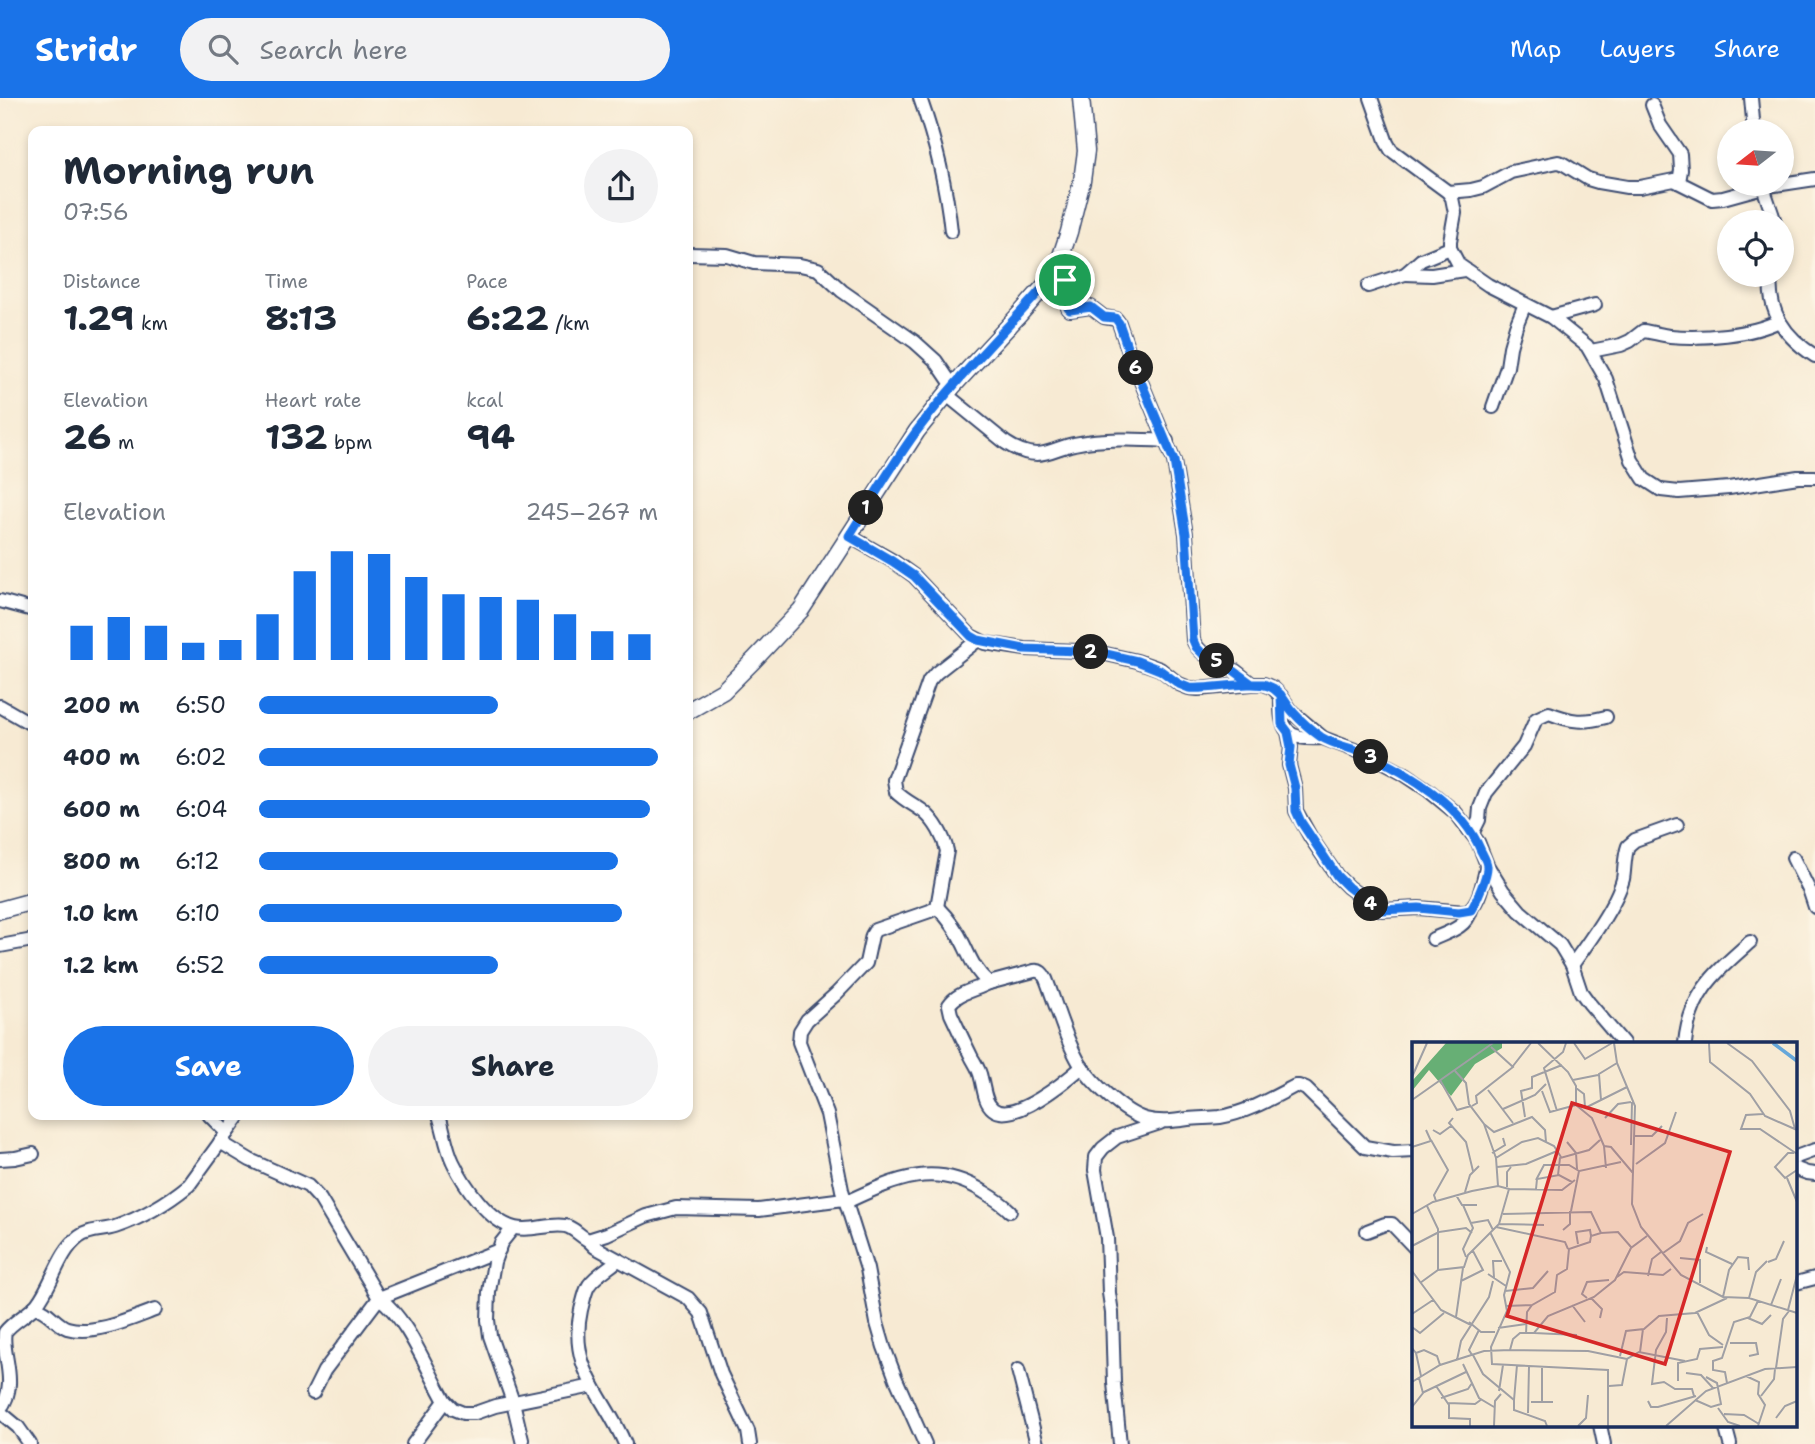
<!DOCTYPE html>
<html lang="en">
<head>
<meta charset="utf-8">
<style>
  body { margin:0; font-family:"Shantell Sans",sans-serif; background:#f2f2f3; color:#1f2937; height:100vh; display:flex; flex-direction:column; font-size:26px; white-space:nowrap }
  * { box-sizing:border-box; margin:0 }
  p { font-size:23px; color:#747a83 }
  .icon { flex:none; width:38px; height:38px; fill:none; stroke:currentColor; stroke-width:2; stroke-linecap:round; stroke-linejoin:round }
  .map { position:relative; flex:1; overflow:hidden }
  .details { position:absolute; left:28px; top:28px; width:665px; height:994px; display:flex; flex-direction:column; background:#fff; border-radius:14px; box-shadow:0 4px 10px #0003 }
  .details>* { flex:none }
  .needle { width:46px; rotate:253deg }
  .controls { position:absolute; left:1717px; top:21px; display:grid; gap:14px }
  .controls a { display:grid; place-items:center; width:77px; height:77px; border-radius:50%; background:#fff; box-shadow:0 4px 10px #0003; font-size:35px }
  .pin { position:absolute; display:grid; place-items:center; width:60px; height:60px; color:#fff; margin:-30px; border:4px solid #fff; border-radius:50%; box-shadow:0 2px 7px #0007 }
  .km { position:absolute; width:35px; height:35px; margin:-18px; border-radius:50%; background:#222; color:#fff; font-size:19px; line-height:35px; text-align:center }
  .round { display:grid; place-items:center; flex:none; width:74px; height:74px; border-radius:37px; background:#f2f2f3 }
  .headline { display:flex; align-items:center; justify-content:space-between; height:119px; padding:0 35px }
  h1 { font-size:38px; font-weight:700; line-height:52px }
  .figures { display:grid; grid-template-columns:repeat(3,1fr); gap:10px; height:119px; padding:7px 35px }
  .figures div { display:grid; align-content:center }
  .figures b { font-size:35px; font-weight:700 }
  .figures small { font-size:19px; font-weight:400 }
  .figures p { font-size:19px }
  .chart { height:196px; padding:14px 35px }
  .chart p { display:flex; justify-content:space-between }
  .chart svg { width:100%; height:126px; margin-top:7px; stroke:#1a73e8; stroke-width:6 }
  .action { display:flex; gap:14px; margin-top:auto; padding:14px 35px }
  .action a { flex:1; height:80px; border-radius:42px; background:#1a73e8; color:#fff; font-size:28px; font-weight:700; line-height:80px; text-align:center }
  .action a+a { background:#f2f2f3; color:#1f2937 }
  ul { padding:0 35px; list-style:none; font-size:23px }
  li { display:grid; grid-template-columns:112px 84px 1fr; align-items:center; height:52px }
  li i { height:18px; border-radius:9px; background:#1a73e8 }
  header { display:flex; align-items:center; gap:42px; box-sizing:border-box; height:98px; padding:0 35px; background:#1a73e8; color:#fff }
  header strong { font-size:33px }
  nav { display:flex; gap:38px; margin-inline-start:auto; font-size:24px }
  .search { width:490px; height:63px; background:#f2f2f3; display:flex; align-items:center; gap:18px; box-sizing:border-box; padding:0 24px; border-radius:38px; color:#747a83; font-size:26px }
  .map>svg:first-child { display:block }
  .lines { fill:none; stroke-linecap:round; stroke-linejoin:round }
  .minor-casing { stroke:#3c4b70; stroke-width:16 }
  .secondary-casing { stroke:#3c4b70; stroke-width:19 }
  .minor { stroke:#fff; stroke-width:12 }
  .secondary { stroke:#fff; stroke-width:16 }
  .route-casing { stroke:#fff; stroke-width:14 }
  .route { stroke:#1a73e8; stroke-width:9 }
  .inset-river { fill:none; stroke:#66a7da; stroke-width:3.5 }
  .inset-road { fill:none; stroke:#9f9fa4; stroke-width:2 }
  .view { fill:#d62828; fill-opacity:0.15; stroke:#d62828; stroke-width:3.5 }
  .inset-edge { fill:none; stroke:#1b2f5e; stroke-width:3.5 }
</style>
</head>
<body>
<header>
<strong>Stridr</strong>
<div class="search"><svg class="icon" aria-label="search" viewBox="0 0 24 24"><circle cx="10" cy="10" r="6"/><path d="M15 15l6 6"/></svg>Search here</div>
<nav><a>Map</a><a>Layers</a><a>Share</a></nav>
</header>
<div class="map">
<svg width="1815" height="1346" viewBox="0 0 1815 1346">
  <rect width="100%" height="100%" fill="#fcf5e5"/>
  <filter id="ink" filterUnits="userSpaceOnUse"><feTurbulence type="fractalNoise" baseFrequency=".0143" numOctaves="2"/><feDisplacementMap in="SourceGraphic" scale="14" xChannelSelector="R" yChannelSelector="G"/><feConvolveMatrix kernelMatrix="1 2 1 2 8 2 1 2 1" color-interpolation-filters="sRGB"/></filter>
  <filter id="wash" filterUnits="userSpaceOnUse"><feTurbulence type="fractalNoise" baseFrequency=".00686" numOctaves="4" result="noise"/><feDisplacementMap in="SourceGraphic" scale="28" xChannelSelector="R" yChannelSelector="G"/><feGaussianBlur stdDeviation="1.57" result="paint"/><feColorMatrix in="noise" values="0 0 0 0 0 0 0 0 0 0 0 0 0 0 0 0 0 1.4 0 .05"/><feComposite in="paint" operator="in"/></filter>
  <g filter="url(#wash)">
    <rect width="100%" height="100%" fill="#f7ead3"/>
  </g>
  <g filter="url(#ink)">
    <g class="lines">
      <!-- minor casing -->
      <g class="minor-casing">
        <g id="minor">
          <path d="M 920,0 C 936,45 946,85 951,133"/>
          <polyline points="1371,0 1387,45 1391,52 1448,94 1452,100 1455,115 1450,143 1450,150 1459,167 1488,187 1551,219 1587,248 1606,281 1632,362 1644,381 1661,392 1679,394 1729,390 1798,379 1815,379"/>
          <polyline points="1751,0 1754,33"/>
          <polyline points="1652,7 1660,27 1680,56 1681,72 1679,84"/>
          <polyline points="1762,86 1775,124"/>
          <polyline points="1782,86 1815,81"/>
          <polyline points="1448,94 1471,92 1483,89 1511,74 1558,64 1562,65 1588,81 1598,84 1627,89 1640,89 1674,82 1712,101 1723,100 1763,89 1781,86"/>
          <polyline points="688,156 727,157 754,165 800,167 818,171 842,193 915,244 936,263 953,288"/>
          <path d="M 1055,176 L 1063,180 L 1065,182 L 1068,210 L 1070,212 L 1091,209 L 1104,219 L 1116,221 L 1119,225 L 1130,257 L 1174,363 L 1186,436 L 1193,542 C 1200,559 1219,563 1234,572 C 1240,576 1246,582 1252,586"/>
          <polyline points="1405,176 1432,177 1464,172"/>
          <path d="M 1771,177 C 1767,214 1785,239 1815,258"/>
          <polyline points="1368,188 1405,176 1421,162 1450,150"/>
          <polyline points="1551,219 1595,207"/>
          <path d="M 1591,253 L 1621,247 L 1630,243 L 1643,233 C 1652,234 1661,237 1670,238 C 1702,241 1751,237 1779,223"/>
          <path d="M 947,297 L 1006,345 C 1015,351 1025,356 1037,356 C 1049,356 1062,348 1074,346 C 1104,340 1135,341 1167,343"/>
          <polyline points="1493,309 1507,269 1510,249 1516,228 1525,206"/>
          <polyline points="849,438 893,463 914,478 971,538 985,545 1025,551 1079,553 1106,556 1137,563 1160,571 1179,586 1189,590 1198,591 1252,586 1264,586 1273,590 1281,598 1292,614 1323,640 1368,657 1404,676 1428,692 1456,715 1478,744 1487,767 1503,793 1520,813 1560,847 1572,867 1581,894 1589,905 1623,945"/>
          <polyline points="0,503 33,512"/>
          <path d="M 1281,598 C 1280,634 1286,642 1323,640"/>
          <polyline points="0,608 33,627"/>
          <path d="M 1288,634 L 1291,649 L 1289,667 L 1295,690 L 1296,713 L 1311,740 L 1337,778 L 1348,789 L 1375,809 L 1382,812 L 1419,810 L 1465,814 C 1480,808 1483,782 1487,767"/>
          <path d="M 1472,736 L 1479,722 L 1480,710 L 1486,695 L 1524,648 L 1536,621 L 1549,615 C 1572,624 1583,625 1606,619"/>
          <polyline points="1793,760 1810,794 1815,809"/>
          <path d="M 937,809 C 948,820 957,832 964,847 C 971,862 976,874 989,885 L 1034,873 C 1041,872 1043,876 1046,881 C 1057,909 1065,941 1080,966 C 1092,985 1124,1015 1145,1021 C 1160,1025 1174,1023 1188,1021 C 1199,1020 1210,1020 1220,1019 C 1246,1015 1272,1000 1295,988 L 1299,988 L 1306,991 L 1365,1049 L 1393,1054 L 1414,1053"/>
          <path d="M 1433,841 C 1448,834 1466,830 1471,812"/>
          <polyline points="0,848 33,842"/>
          <path d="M 1572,867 C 1588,845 1616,807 1623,781 C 1625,770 1624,759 1628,748 L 1635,742 L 1677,727"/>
          <path d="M 989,885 C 976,892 957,894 949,907 L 951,916 C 958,931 965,946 972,960 C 976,967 980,973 981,980 C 984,990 984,1004 993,1011 C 1013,1027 1067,982 1082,969"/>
          <path d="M 1685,945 C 1690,895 1714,876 1750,844"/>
          <polyline points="209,1017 227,1035"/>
          <path d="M 439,1017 C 444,1032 446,1050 453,1064 C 464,1087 489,1124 515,1130 C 532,1134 549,1125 565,1128 C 573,1129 580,1138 588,1142 L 607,1136 L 646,1118 L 676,1110 L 759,1112 L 844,1101"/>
          <path d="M 220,1044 L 250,1062 L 308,1088 L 320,1101 L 379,1200 C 407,1219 428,1274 445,1303 L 453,1311 L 463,1315 L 475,1315 L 495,1308 L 593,1288"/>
          <polyline points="1796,1059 1815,1052"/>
          <polyline points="0,1061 15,1060 33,1056"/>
          <polyline points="1796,1071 1807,1075 1815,1076"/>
          <path d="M 846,1104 C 894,1082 934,1062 984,1094 C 994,1100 1002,1105 1010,1113"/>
          <polyline points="513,1130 501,1145 494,1164 489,1194 488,1222 490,1238 513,1304 523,1346"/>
          <polyline points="1367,1133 1385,1126 1392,1126 1414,1149"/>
          <polyline points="588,1142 595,1149 688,1200 701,1215 721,1276 742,1320 748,1333 750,1346"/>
          <path d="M 618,1162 C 609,1170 596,1177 589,1187 C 585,1193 583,1205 581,1212 C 568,1272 604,1296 625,1346"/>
          <polyline points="1796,1185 1815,1180"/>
          <path d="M 34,1209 C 49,1212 54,1225 67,1230 C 93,1238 131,1221 155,1212"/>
          <polyline points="1018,1272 1037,1346"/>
          <polyline points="313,1295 324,1273 379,1200 499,1152"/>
          <path d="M 0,1311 C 20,1286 0,1253 5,1234 C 13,1223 28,1217 37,1206 C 53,1186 58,1155 79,1139 C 89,1131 103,1133 115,1129 C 141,1120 167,1105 189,1087 L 240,1017"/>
          <polyline points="0,1314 18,1329 30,1346"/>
          <polyline points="1600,1327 1604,1346"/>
          <polyline points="1725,1327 1730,1346"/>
          <polyline points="413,1346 445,1303"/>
          <path d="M 925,1346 L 896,1281 L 884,1249 L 877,1225 L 867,1171 L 842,1092 L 827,1016 L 799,944 L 800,933 L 807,922 L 836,896 L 866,865 L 872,837 L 875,832 L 930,813 L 937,809 L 947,753 C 944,739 935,723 924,714 C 915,707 905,703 896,694 L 894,682 L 929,583 L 936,575 L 978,542"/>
          <polyline points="1120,1346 1114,1285 1112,1215 1109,1195 1107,1140 1095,1072 1096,1059 1103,1050 1117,1039 1160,1025"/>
        </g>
      </g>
      <!-- secondary casing -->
      <g class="secondary-casing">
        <g id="secondary">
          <polyline points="688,613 723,593 754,562 801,512 917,333 953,288 1019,217 1055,176 1069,134 1082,83 1086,53 1081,0"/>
          <polyline points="0,812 33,803"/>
        </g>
      </g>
      <!-- minor -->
      <use href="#minor" class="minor"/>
      <!-- secondary -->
      <use href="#secondary" class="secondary"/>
    </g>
  </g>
  <g class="lines" filter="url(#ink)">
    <!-- route casing -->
    <g class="route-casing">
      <path id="route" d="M 1065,182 L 1063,180 L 1055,176 C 1009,229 958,278 916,334 C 892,367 871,403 849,438 L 892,463 L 914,478 L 971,538 L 978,542 L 1024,551 L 1079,553 L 1106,556 L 1137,563 L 1160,572 L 1179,586 L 1189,590 C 1211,592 1250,582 1268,588 C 1281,592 1285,605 1293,614 C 1301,623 1311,632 1321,639 C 1334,647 1352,650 1366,656 C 1409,675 1463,708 1481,753 C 1483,757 1487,764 1487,768 C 1488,777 1476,804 1471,812 L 1459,814 L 1419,810 L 1382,812 L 1361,799 L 1348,789 L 1337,778 L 1301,724 L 1296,713 L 1295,690 L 1289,667 L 1291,649 L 1288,634 L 1282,626 L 1281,597 L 1273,590 L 1264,586 L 1252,586 L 1233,572 L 1202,555 L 1196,549 L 1193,542 L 1186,436 L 1174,363 L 1130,257 L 1119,225 L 1115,220 L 1104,219 L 1091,209 L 1070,212 L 1068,210 L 1065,182"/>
    </g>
    <!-- route -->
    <use href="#route" class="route"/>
  </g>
  <!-- overview -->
  <g transform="translate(1412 944)">
    <rect width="385" height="385" fill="#f7ead3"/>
    <path d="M 34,1 L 90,1 L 90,6 L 63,22 L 39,54 L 17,28 L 0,49 L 1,38 Z" fill="#67af75"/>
    <path class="inset-river" d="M 361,1 L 385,19"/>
    <path class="inset-road" d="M 126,1 L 156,30 L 164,44 L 164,63 L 180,76 L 192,104 L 199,105 L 221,131M 162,1 L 173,17 L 200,1M 202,1 L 205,21 L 223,64 L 220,162 L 229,185 L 269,233 L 311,255 L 337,256 L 385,271M 297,1 L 298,20 L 338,52 L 353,74 L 385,88M 315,1 L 340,19 L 378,69 L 383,87M 101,24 L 119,1M 43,29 L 54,41 L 57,62 L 72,82 L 84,116M 0,35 L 15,1M 28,38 L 45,68 L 59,64M 161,38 L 186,33M 164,46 L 172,52 L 173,65M 76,48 L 101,81M 130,49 L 138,70 L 164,63M 0,58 L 81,1M 189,58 L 187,32 L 205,21M 60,64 L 65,61 L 64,54 L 101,25 L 79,5M 173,66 L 215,45M 91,67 L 123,53 L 134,42M 145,69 L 132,26 L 151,10 L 154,1M 351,72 L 334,73 L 329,87 L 348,87 L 385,112M 113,75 L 109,49 L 120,46 L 120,35 L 150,23M 41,76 L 37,81 L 54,100 L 61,129M 193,76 L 206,62 L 219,60M 72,82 L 82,90 L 120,75 L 133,88 L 134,100M 21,88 L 28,92 L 39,84M 222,94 L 240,94 L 250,84M 19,98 L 36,128 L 22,153 L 24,159M 155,100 L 164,111 L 165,127M 219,103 L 220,60M 192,104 L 194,126M 0,105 L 19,99 L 14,88M 80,111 L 93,103 L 91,96M 382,111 L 376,111 L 363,125 L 373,136 L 385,128M 224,122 L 253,101 L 264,70M 85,125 L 114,122 L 145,109M 146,133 L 148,116 L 177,108 L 188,98M 375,136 L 385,160M 124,138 L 132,123 L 157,123 L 167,129M 86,144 L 84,116 L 110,100 L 126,96 L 142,104 L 149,115M 95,145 L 95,130 L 99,125M 97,147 L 150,148 L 163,138M 124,147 L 125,137 L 147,133 L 160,140M 53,150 L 58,133 L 67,124M 44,153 L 50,163 L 65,163M 51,163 L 61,186 L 51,207 L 54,215M 15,164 L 26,187 L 26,228M 159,169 L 167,129 L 209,120M 0,172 L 21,160 L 60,149 L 86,144 L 97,147 L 87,182 L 56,213 L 52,225 L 26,228 L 8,241M 91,172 L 179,170 L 189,191 L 206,190 L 219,205M 59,181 L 76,178 L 81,188M 87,182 L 132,183M 84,185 L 153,200 L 156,207M 151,188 L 158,182 L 158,169M 27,190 L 54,186 L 60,191M 78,190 L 98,230 L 92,253 L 95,269 L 79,305 L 80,322 L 196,328 L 196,384M 166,202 L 164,190 L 178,188 L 179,194M 0,204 L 27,190M 295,205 L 294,210 L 320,222M 251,211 L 268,199 L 276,181 L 291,172M 268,216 L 288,218 L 288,241M 356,220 L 364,217 L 372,199M 0,229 L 29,268 L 59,283M 76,232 L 94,244M 236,234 L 240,217 L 249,210M 205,235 L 212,230 L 251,233 L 259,227M 82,236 L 81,219 L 90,219M 49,239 L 71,228 L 61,209M 93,249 L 121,246 L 136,229M 311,255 L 317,228 L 326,215 L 336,216 L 337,228M 175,256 L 170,252 L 175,240 L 197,238M 179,256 L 190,267 L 188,276M 337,256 L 344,230 L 355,219M 160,263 L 173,280M 359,263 L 369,237M 94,264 L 120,263 L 143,250 L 145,233 L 155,227 L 157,207 L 178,200 L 179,194 L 189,191M 376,268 L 385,233M 285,270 L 297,293 L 311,303M 0,272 L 21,258M 44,275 L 51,226M 255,276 L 254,290 L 244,308 L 240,342 L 252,340 L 263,347 L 280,347 L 282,354M 336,276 L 350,282 L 359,273M 57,280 L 69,290 L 83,290M 0,285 L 8,291 L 32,271M 86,286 L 114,282M 122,291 L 165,293M 114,292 L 115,270 L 120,263M 318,301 L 344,301 L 346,312 L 337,314M 0,306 L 4,311 L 12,308 L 25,314 L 28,323M 98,308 L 176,309 L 215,317M 228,310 L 231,287M 4,311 L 9,334M 60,313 L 57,308 L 67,288M 61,313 L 71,332 L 102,358 L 102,368 L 133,379 L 135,384M 208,314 L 214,289 L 232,287 L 247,274 L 283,271 L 315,256M 45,318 L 49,299 L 77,255 L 81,239M 51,322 L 67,356 L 82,365M 364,326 L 371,277 L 377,269M 274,331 L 289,333 L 301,346M 334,334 L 347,340 L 346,352 L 353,363 L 346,384M 266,339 L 266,321 L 285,317 L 288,307 L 311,305M 0,340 L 28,323 L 72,309 L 98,308 L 101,297 L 108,291 L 122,291 L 136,274 L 182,255 L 203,238 L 219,206 L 235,194M 315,341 L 313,330 L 301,328 L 301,319 L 310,316 L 322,280 L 338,275 L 346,259M 24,344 L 37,363 L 37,376 L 58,377 L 58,384M 197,344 L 210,343 L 215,317 L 227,310 L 273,319M 87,349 L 91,323M 10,351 L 54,330M 349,354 L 362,337 L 363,327M 29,356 L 56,347 L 60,341M 102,358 L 105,323M 283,358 L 299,365 L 309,362 L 305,341 L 294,335M 130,359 L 130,326M 236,359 L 239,365 L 246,365 L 284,354M 119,360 L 141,360M 36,361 L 63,362 L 70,357M 0,365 L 11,351 L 7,336M 306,366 L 316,380 L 328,384M 116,371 L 117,324M 312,372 L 332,373 L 347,382M 364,376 L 373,364 L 385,359M 82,384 L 83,359 L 89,352M 166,384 L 174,376 L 176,353M 254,384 L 294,349 L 353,327 L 385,325"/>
    <path class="view" d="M 160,61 L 318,110 L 253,322 L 95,274 Z"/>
    <rect width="385" height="385" class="inset-edge"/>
  </g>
</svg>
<div class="controls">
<a><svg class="needle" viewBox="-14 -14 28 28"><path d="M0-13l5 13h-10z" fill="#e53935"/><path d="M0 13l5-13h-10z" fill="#747a83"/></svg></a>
<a><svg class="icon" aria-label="locate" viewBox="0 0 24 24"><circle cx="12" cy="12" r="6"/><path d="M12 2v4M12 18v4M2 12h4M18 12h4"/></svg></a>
</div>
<div class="pin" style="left:1065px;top:182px;background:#1e9e55"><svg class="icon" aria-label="arrive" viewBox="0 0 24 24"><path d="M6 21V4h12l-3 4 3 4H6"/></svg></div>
<b class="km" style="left:866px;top:410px">1</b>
<b class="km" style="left:1091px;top:554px">2</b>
<b class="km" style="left:1371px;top:659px">3</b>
<b class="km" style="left:1371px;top:806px">4</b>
<b class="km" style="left:1217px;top:563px">5</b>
<b class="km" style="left:1136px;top:270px">6</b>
<section class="details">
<div class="headline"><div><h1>Morning run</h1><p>07:56</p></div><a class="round"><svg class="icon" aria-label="share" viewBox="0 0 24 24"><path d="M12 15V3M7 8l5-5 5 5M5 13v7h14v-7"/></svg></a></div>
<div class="figures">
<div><p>Distance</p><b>1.29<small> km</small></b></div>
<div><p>Time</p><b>8:13</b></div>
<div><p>Pace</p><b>6:22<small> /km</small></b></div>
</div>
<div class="figures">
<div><p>Elevation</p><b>26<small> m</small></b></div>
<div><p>Heart rate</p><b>132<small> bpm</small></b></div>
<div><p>kcal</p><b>94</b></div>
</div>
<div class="chart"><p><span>Elevation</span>245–267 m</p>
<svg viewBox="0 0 160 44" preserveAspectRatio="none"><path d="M5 44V32M15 44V29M25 44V32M35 44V38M45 44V37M55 44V28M65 44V13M75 44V6M85 44V7M95 44V15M105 44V21M115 44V22M125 44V23M135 44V28M145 44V34M155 44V35"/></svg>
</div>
<ul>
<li><b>200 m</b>6:50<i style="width:60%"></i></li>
<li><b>400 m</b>6:02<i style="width:100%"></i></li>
<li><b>600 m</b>6:04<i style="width:98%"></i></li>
<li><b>800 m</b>6:12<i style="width:90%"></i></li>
<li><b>1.0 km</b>6:10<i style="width:91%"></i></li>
<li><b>1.2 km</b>6:52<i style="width:60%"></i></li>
</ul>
<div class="action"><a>Save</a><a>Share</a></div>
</section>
</div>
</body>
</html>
